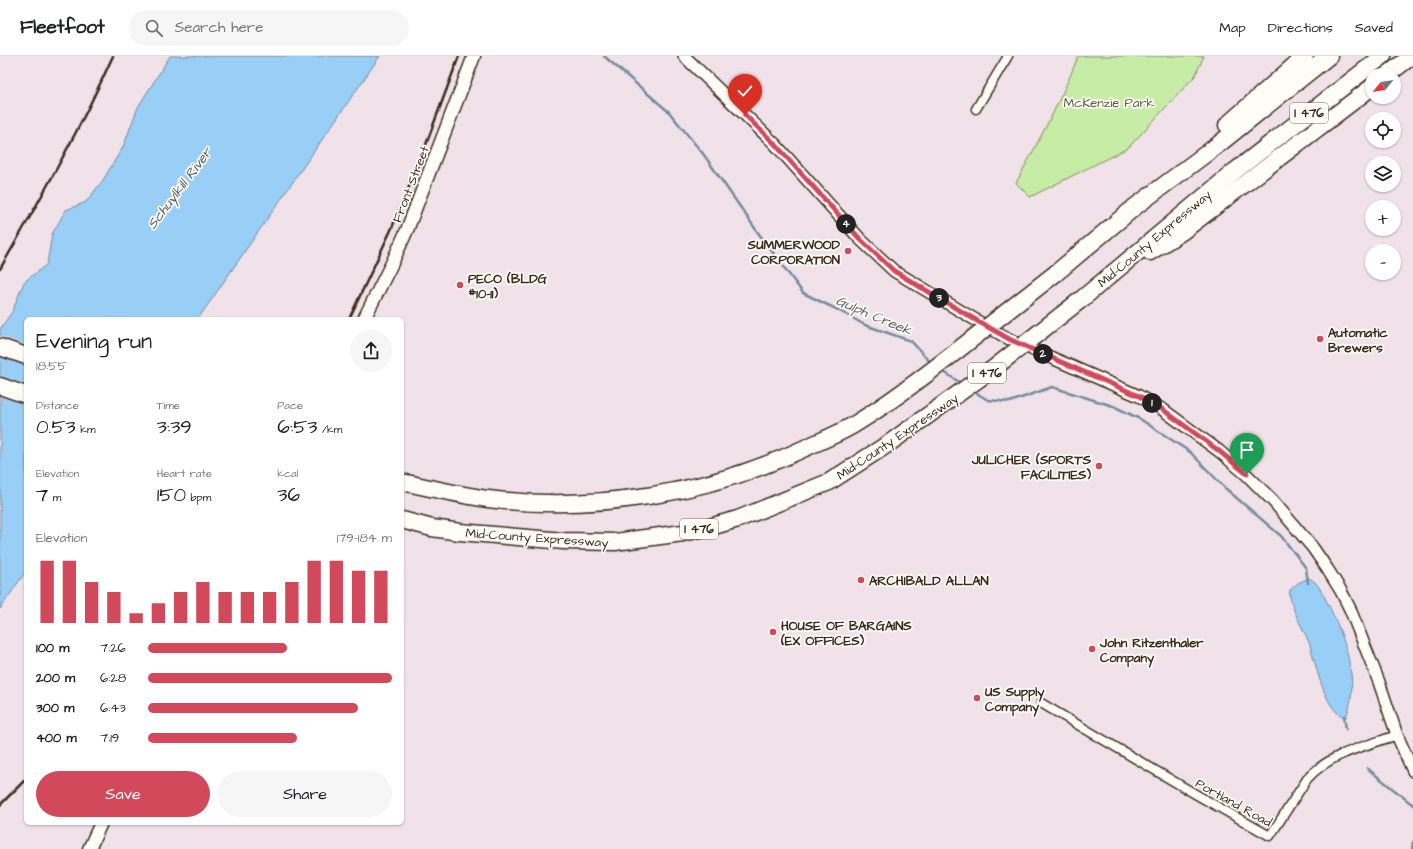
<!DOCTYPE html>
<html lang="en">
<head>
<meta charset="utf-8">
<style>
  body { margin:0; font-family:"Architects Daughter",sans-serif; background:#f6f6f6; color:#202124; height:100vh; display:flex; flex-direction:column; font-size:15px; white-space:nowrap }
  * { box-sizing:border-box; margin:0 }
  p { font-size:13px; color:#757577 }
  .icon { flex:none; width:22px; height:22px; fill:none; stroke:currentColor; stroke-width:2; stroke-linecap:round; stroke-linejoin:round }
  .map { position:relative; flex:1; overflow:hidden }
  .details { position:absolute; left:24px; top:261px; width:380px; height:508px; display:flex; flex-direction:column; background:#fff; border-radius:6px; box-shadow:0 1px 3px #0004 }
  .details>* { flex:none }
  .needle { width:26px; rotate:240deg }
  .tools { position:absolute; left:1365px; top:12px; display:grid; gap:8px }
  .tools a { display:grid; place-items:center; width:36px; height:36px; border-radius:50%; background:#fff; box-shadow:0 1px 3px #0004; font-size:20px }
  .pin { position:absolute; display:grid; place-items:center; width:34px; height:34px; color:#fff; margin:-41px -17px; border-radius:50% 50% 50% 0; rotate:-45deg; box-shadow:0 0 4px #0007 }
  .pin .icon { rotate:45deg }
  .km { position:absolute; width:20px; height:20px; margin:-10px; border-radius:50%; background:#222; color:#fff; font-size:11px; line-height:20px; text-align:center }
  .round { display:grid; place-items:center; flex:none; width:42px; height:42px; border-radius:21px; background:#f6f6f6 }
  .head { display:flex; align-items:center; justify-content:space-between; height:68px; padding:0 12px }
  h1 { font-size:22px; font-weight:600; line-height:30px }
  .figures { display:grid; grid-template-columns:repeat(3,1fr); gap:6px; height:68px; padding:4px 12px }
  .figures div { display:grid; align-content:center }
  .figures b { font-size:20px; font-weight:600 }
  .figures small { font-size:11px; font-weight:400 }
  .figures p { font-size:11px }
  .chart { height:112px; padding:8px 12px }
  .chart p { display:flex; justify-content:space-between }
  .chart svg { width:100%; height:72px; margin-top:4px; stroke:#d1495b; stroke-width:6 }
  .action { display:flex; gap:8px; margin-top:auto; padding:8px 12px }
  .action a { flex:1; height:46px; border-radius:24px; background:#d1495b; color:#fff; font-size:16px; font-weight:600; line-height:46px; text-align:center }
  .action a+a { background:#f6f6f6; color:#202124 }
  ul { padding:0 12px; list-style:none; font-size:13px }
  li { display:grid; grid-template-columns:64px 48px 1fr; align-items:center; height:30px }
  li i { height:10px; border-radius:5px; background:#d1495b }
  header { display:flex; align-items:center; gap:24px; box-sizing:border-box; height:56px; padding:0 20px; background:#fff; border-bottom:1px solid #e0e0e0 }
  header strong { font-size:19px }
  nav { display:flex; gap:22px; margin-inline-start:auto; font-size:14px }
  .search { width:280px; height:36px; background:#f6f6f6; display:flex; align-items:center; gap:10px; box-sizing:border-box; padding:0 14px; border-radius:22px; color:#757577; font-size:15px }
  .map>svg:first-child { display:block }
  .green { fill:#c6eca6; stroke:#808b62 }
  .water { fill:#99cef7; stroke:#738ca0 }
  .pier { fill:#f1e2e9 }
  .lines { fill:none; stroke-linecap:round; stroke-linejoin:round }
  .stream { stroke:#738ca0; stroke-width:2.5 }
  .minor-casing { stroke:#3b2a1e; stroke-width:11 }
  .tertiary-casing { stroke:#3b2a1e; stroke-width:14 }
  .secondary-casing { stroke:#3b2a1e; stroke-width:15 }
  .motorway-casing { stroke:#3b2a1e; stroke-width:19 }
  .minor { stroke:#fdfcf7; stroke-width:8 }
  .tertiary { stroke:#fdfcf7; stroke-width:11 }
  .secondary { stroke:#fdfcf7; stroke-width:12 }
  .motorway { stroke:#fdfcf7; stroke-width:16 }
  .rail { stroke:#3b2a1e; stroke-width:2.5 }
  .motorway-bridge-casing { stroke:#3b2a1e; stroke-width:19; stroke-linecap:butt }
  .motorway-bridge { stroke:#fdfcf7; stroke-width:16 }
  .route-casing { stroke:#fff; stroke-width:8 }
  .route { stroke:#d1495b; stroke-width:5 }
  .poi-dot { fill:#d1495b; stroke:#fdfcf7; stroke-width:1.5 }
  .labels { text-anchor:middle; stroke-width:3.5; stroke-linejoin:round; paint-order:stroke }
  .shield { fill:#fdfcf7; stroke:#75695f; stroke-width:1 }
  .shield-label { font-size:12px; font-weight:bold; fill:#3b2a1e }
  .park-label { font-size:13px; fill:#5e5a40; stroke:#fdfcf7 }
  .street-label { font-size:13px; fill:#3b2a1e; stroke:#fdfcf7 }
  .poi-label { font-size:13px; font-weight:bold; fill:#3b2a1e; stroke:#fdfcf7; text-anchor:start }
  .water-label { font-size:14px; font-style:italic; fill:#575b5f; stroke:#fdfcf7 }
</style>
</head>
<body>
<header>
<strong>Fleetfoot</strong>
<div class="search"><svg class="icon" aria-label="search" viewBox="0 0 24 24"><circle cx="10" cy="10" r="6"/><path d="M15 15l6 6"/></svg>Search here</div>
<nav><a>Map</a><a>Directions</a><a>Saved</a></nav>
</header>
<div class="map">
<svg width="1413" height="793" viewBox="0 0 1413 793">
  <rect width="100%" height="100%" fill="#f1e2e9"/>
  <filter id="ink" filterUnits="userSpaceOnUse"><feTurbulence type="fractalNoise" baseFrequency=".025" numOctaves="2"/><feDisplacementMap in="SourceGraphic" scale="8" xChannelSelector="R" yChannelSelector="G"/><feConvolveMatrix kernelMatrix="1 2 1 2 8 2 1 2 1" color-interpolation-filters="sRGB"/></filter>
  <g filter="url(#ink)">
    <!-- green -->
    <path class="green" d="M 1078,0 L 1204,0 L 1195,20 L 1128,92 L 1030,141 L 1016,127 C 1038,85 1062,44 1078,0 Z"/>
    <!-- water -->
    <g class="water">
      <polygon points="170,0 380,0 198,263 26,263 26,515 0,553 0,273 12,256 24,226 47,208 52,178 66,154 86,146 103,124 123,91 138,51"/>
      <path d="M 1309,522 C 1318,526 1323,538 1327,546 C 1344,579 1361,626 1346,661 C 1326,659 1315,607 1311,592 C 1306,576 1287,548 1290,534 L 1298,527 Z"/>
    </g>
    <!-- pier -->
    <g class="pier">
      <polygon points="0,280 26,289 26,310 0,301"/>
      <polygon points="0,320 26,328 26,349 0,341"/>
    </g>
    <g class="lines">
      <!-- stream -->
      <g class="stream">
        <polyline points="604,0 669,56 704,99 759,178 803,237 834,252 865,269 911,285 932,308"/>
        <polyline points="941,314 962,328"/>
        <polyline points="973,335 988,344 1010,346 1052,331 1113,350 1140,363 1190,396 1225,432 1281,480 1306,512 1308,527"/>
        <polyline points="1344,660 1346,673"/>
        <polyline points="1367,712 1413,749"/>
        <polyline points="1412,793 1413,786"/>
      </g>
      <!-- minor casing -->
      <g class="minor-casing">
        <g id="minor">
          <polyline points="976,53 1008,0"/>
          <path d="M 1041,647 L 1197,739 L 1270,780 L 1307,723 C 1330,697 1366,690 1397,679"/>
        </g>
      </g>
      <!-- tertiary casing -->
      <g class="tertiary-casing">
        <polyline id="tertiary" points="684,0 775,88 860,183 894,215 979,266 1011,284 1139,340 1162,353 1219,395 1247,419 1273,445 1313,492 1328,514 1341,535 1350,553 1379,626 1397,679 1413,715"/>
      </g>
      <!-- secondary casing -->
      <g class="secondary-casing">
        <g id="secondary">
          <polyline points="364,263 393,205 407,174 474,0"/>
          <polyline points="89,793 101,767"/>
        </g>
      </g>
      <!-- motorway casing -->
      <g class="motorway-casing">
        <g id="motorway">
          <polyline points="1387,19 1412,0"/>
          <polyline points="1227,69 1305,0"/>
          <polyline points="1150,196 1183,175 1372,31"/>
          <polyline points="1056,217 1136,150 1219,88 1329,0"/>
          <polyline points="1083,242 1235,115 1383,0"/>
          <polyline points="0,291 26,300"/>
          <polyline points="0,330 26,339"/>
          <path d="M 402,426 C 430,432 459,439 488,443 C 594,456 707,438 803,393 C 820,385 839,378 855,368 C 891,346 925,320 958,294"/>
          <polyline points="402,464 432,472 460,476 564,485 615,486 683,477 710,471 738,463 829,426 888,388"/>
        </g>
      </g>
      <!-- minor -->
      <use href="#minor" class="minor"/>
      <!-- tertiary -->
      <use href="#tertiary" class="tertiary"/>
      <!-- secondary -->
      <use href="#secondary" class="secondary"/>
      <!-- motorway -->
      <use href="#motorway" class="motorway"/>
      <!-- rail -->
      <g class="rail">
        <path d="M 0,213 C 40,144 80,73 113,0"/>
        <polyline points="349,263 391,174 421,102 459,0"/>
        <polyline points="0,749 26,723"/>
      </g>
      <!-- motorway-bridge casing -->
      <g class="motorway-bridge-casing">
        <g id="motorway-bridge">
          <polyline points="958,294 1056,217"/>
          <polyline points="888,388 994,312 1083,242"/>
        </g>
      </g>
      <!-- motorway-bridge -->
      <use href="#motorway-bridge" class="motorway-bridge"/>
    </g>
  </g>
  <g class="lines" filter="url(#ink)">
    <!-- route casing -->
    <g class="route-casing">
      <polyline id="route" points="745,59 775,88 860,183 894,215 979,266 1011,284 1139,340 1162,353 1219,395 1247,418"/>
    </g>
    <!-- route -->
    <use href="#route" class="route"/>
  </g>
  <!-- markers -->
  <g class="poi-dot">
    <circle cx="848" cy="195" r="4"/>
    <circle cx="460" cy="229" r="4"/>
    <circle cx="1320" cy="283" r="4"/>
    <circle cx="1099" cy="410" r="4"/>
    <circle cx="861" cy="524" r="4"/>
    <circle cx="773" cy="576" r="4"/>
    <circle cx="1092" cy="593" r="4"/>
    <circle cx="977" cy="642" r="4"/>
  </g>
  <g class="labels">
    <!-- shield labels -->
    <g class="shield">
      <rect x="1290" y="47" width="38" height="20" rx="3"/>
      <rect x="968" y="307" width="38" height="20" rx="3"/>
      <rect x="680" y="463" width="38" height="20" rx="3"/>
    </g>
    <g class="shield-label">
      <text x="1309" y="61">I 476</text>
      <text x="987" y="321">I 476</text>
      <text x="699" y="477">I 476</text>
    </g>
    <!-- park labels -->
    <g class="park-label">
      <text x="1109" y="51">McKenzie Park</text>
    </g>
    <!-- street labels -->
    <g class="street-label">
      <text transform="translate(410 128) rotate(-69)" y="5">Front Street</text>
      <text transform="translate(1154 182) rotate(-40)" y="5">Mid-County Expressway</text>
      <text transform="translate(897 380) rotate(-34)" y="5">Mid-County Expressway</text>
      <text transform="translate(537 481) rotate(4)" y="5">Mid-County Expressway</text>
      <text transform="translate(1234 746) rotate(29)" y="5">Portland Road</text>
    </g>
    <!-- poi labels -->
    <g class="poi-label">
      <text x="840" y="193" text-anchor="end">SUMMERWOOD<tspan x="840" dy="15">CORPORATION</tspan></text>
      <text x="468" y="227">PECO (BLDG<tspan x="468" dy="15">#10-11)</tspan></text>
      <text x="1328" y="281">Automatic<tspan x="1328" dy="15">Brewers</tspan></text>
      <text x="1091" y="408" text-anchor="end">JULICHER (SPORTS<tspan x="1091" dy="15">FACILITIES)</tspan></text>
      <text x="869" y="529">ARCHIBALD ALLAN</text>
      <text x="781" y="574">HOUSE OF BARGAINS<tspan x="781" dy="15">(EX OFFICES)</tspan></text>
      <text x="1100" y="591">John Ritzenthaler<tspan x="1100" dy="15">Company</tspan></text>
      <text x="985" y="640">US Supply<tspan x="985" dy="15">Company</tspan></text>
    </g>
    <!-- water labels -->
    <g class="water-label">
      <text transform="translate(179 132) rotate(-53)" y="5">Schuylkill River</text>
      <text transform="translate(874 259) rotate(23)" y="5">Gulph Creek</text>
    </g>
  </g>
</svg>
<div class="tools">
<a><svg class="needle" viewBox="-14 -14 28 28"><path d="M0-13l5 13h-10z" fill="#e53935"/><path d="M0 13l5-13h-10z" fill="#757577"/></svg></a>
<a><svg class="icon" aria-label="locate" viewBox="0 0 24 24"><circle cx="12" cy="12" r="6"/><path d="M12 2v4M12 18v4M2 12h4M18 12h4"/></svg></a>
<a><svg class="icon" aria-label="layers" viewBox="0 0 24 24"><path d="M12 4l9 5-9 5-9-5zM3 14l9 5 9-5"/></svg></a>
<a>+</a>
<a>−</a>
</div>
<div class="pin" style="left:1247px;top:418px;background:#1e9e55"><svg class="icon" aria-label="arrive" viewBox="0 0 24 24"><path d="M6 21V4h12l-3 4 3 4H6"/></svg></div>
<div class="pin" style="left:745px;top:59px;background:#d93025"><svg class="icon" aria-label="check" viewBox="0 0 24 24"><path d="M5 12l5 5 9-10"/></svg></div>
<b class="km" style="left:1152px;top:347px">1</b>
<b class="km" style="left:1043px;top:298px">2</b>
<b class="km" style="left:939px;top:242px">3</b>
<b class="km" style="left:846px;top:168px">4</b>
<section class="details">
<div class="head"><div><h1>Evening run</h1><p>18:55</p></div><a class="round"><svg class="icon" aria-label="share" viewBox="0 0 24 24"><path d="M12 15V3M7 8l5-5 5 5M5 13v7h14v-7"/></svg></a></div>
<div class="figures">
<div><p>Distance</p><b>0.53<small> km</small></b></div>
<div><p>Time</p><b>3:39</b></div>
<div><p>Pace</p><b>6:53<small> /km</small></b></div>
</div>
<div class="figures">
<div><p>Elevation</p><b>7<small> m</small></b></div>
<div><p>Heart rate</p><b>150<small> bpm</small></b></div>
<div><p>kcal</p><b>36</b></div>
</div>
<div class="chart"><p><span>Elevation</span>179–184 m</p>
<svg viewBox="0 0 160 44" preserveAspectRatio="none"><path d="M5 44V6M15 44V6M25 44V19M35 44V25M45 44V38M55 44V32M65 44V25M75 44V19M85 44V25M95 44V25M105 44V25M115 44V19M125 44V6M135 44V6M145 44V12M155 44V12"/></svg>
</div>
<ul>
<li><b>100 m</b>7:26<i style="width:57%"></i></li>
<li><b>200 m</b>6:28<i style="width:100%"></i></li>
<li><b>300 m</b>6:43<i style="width:86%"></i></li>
<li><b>400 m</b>7:19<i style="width:61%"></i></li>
</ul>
<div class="action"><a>Save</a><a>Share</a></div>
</section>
</div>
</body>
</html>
